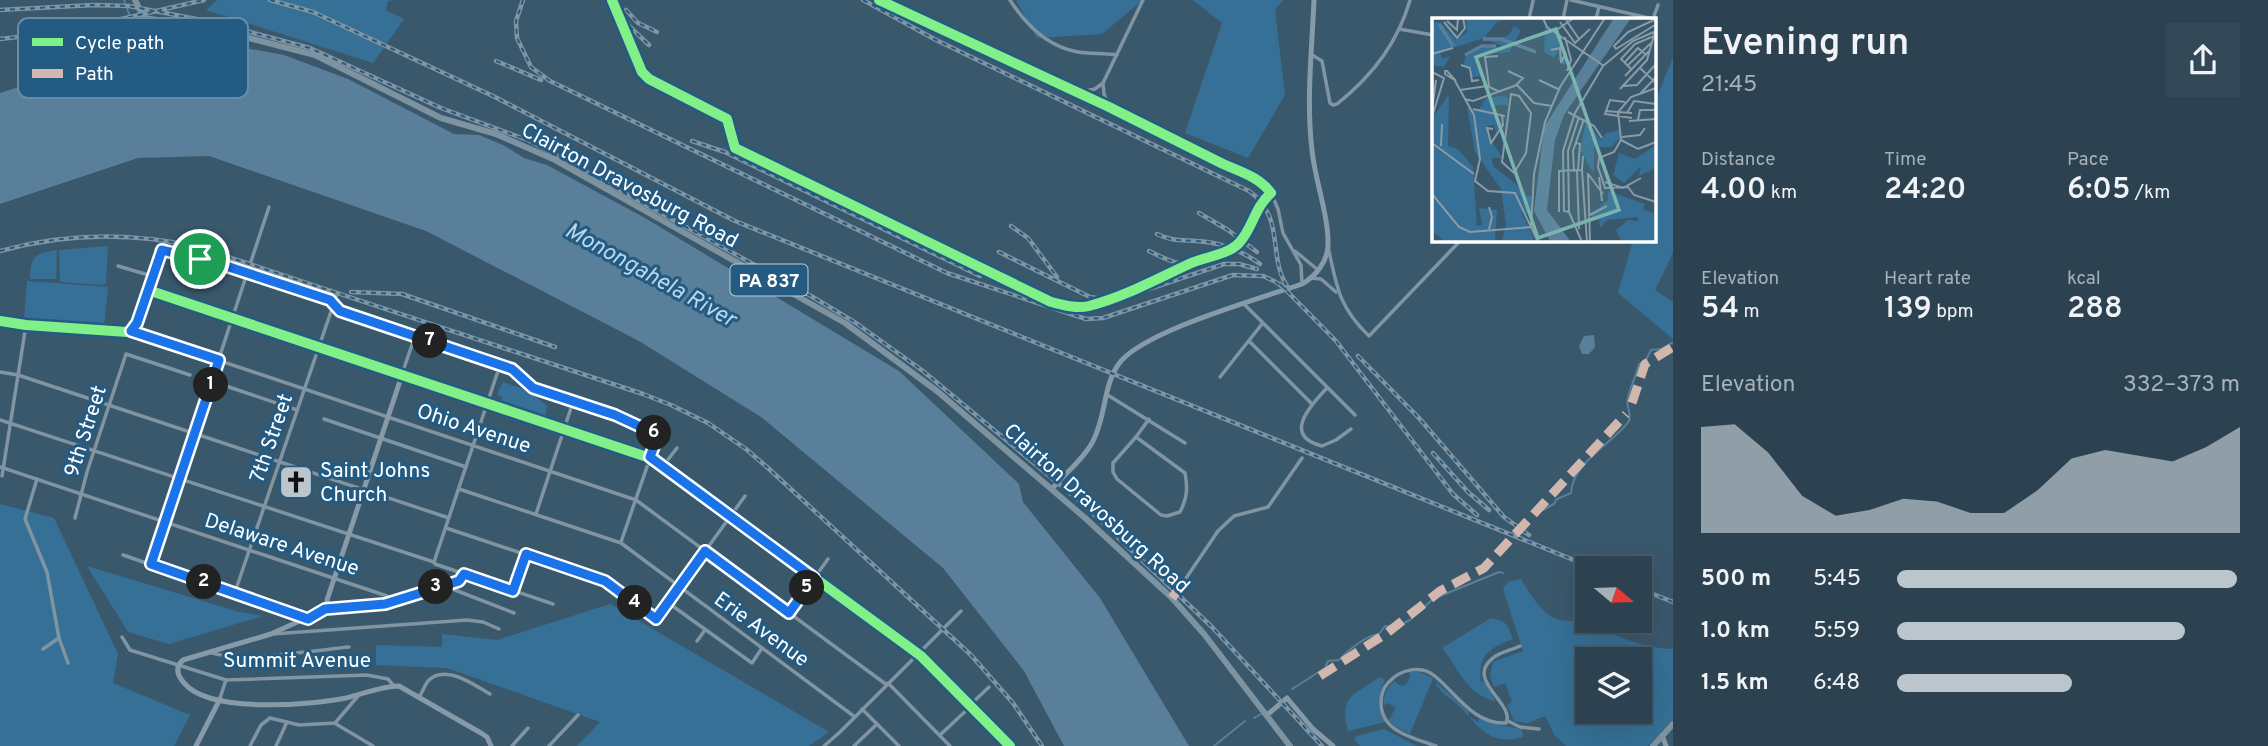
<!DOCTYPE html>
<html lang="en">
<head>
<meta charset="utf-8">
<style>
  body { margin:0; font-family:Overpass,sans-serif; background:#344958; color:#f1f3f6; height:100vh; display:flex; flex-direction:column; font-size:26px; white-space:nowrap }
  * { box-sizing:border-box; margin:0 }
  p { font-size:23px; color:#a6b0b7 }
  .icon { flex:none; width:38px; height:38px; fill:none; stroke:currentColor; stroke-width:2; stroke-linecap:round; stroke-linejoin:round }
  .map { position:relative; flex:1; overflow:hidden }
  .sheet { display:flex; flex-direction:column; background:#2c4251; width:595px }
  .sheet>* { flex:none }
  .needle { width:46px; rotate:109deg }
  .controls { position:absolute; left:1575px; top:556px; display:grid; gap:14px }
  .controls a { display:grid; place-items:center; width:77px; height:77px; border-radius:0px; background:#2c4251; box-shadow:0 7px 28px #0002,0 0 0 2px #485b68; font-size:35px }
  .pin { position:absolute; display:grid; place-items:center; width:60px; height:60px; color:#fff; margin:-30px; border:4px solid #fff; border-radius:50%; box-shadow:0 2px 7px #0007 }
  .km { position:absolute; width:35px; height:35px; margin:-18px; border-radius:50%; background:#222; color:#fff; font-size:19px; line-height:35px; text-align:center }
  .round { display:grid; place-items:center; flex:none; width:74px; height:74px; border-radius:0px; background:#344958 }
  .overview { display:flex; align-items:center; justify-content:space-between; height:119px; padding:0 28px }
  h1 { font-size:38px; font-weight:600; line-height:52px }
  .figures { display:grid; grid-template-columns:repeat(3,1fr); gap:10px; height:119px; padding:7px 28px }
  .figures div { display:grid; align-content:center }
  .figures b { font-size:30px; font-weight:600 }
  .figures small { font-size:19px; font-weight:400 }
  .figures p { font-size:19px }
  .chart { height:196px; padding:14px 28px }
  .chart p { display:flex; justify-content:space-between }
  .chart svg { width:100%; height:126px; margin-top:7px; fill:#bac5cc; opacity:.7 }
  ul { padding:0 28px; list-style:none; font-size:23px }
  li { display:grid; grid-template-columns:112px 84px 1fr; align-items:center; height:52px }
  li i { height:18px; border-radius:9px; background:#bac5cc }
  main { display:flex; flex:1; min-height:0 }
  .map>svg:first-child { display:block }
  .green { fill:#367096; fill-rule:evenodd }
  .water { fill:#597f9a }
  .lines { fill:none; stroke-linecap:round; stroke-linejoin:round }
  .stream { stroke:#597f9a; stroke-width:2 }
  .street { stroke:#8094a2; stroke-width:3.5 }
  .secondary { stroke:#869aa8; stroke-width:5 }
  .primary { stroke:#7e93a0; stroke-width:6 }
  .rail-casing { stroke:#8194a2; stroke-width:4.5 }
  .rail { stroke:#245b82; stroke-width:2; stroke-dasharray:5; stroke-linecap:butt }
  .quiet { stroke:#d1b7ad; stroke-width:9; stroke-dasharray:18 9; stroke-linecap:butt }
  .cycleway-casing { stroke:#245b82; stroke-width:15 }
  .cycleway { stroke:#82f089; stroke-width:10 }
  .route-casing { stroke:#fff; stroke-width:14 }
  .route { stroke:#1a73e8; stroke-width:9 }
  .labels { text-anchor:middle; stroke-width:6; stroke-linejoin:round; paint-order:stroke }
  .shield { fill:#245b82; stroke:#bdceda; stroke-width:2 }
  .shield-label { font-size:19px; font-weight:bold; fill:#fff }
  .street-label { font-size:21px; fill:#fff; stroke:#245b82 }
  .poi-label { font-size:21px; fill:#fff; stroke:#245b82; text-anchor:start }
  .water-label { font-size:23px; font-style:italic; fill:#b7d9ef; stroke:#245b82 }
  .inset-river { fill:none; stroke:#597f9a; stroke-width:3.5 }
  .inset-road { fill:none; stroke:#899ba7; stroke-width:2 }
  .view { fill:#7bb4af; fill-opacity:0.15; stroke:#7bb4af; stroke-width:3.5 }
  .inset-edge { fill:none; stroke:#fff; stroke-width:3.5 }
  .key { fill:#245b82; stroke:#668ca8; stroke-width:2 }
  .key-label { font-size:19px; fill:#fff }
</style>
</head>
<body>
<main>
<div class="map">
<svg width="1673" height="746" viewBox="0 0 1673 746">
  <rect width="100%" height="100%" fill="#3a586c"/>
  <!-- green -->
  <g class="green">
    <polygon points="217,0 397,0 388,1 386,10 404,19 373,63 206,10"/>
    <polygon points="1016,0 1143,0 1102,34 1037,38"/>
    <polygon points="1193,0 1283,0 1275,10 1285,95 1248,158 1185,133 1222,23"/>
    <polygon points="1673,57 1673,253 1655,290 1673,302 1673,339 1618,293 1633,240 1654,240 1654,128 1656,100"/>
    <polygon points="108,246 106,282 103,285 60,282 59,250"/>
    <path d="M 57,250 L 56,279 L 30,279 C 31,256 33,254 57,250 Z"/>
    <polygon points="27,281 108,287 104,328 24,320"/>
    <polygon points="503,382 531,392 547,406 545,418 499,403 503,398 497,394"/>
    <polygon points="0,504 54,518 118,654 113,683 190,715 174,746 0,746"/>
    <polygon points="87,566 239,612 263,616 169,644 128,632"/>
    <path d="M 1521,579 C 1529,592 1539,609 1552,617 C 1562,622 1574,620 1584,623 C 1617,633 1636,648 1673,649 L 1673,719 L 1648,746 L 1566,746 L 1555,736 L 1545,716 L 1528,723 L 1514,721 L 1507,705 L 1512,701 L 1505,683 L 1494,687 L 1490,675 L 1493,662 L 1523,651 L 1503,589 L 1508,582 ZM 1587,660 L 1640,660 L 1640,712 L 1587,712 Z"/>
    <polygon points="610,604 829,732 809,746 577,746 600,722 447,668 376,665 376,645 442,647 442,634 497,640"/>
    <path d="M 1491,618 C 1508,622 1506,622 1513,639 C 1489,648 1478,655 1481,682 L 1484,681 L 1495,700 L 1494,701 C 1464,692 1459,668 1442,648 Z"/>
    <path d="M 1409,672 L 1419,672 L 1433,678 L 1410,734 L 1395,727 L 1389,720 L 1396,707 L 1387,703 L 1384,705 C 1383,695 1387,688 1394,681 L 1401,686 L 1406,685 L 1410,677 Z"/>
    <path d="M 1379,677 L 1385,680 C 1378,695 1376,708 1385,722 L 1348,731 C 1339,694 1353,697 1379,677 Z"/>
    <path d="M 1435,681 L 1469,712 L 1468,716 L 1478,722 L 1480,717 L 1499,725 L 1522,729 L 1523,737 C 1490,746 1480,728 1462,709 C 1452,698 1439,694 1435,681 Z"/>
    <polygon points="1384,729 1417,746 1360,746 1354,739 1357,736"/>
  </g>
  <!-- water -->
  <g class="water">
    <polygon points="148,46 240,47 284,55 348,79 454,134 479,135 503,145 524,158 547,165 645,218 899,371 1019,484 1023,502 1100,598 1189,746 1064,746 1024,671 943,568 761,417 639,341 426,231 209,156 138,158 0,204 0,93"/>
    <polygon points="1594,335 1595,347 1589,354 1582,354 1579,346 1584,336"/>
  </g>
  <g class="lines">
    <!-- stream -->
    <g class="stream">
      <polyline points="124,0 132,22 144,36 147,49"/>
      <path d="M 1543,510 L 1554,504 L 1557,499 L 1571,493 C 1572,462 1615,442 1629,421 C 1632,412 1625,406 1628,397 C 1631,385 1637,374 1639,364 L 1646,360 L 1651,350 L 1661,349 L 1673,342"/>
      <polyline points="1400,625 1410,620 1433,599 1499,572 1503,573"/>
      <path d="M 1292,689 L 1325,668 L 1328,661 L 1339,660 C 1348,650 1365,636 1379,634 L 1385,626 L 1389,626"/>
      <polyline points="1254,718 1261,714"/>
      <polyline points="1214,746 1245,721"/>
    </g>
    <!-- street -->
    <g class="street">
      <path d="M 612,0 L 642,72 L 649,79 L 727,119 L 735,148 L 1051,302 C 1063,305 1076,309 1089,306 C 1124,297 1157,279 1189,264 C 1204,257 1228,255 1239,243 C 1253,228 1254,208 1271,193 C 1259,177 1241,172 1223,164 L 1109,107 L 879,0"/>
      <path d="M 1010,0 C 1026,25 1048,47 1078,52 C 1091,54 1104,53 1117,55"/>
      <polyline points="1571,0 1653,19"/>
      <polyline points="1529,19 1533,1"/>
      <polyline points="1563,19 1567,0"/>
      <polyline points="1596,19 1599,7"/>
      <polyline points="1653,19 1658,5"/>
      <polyline points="1399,29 1433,35"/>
      <path d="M 1312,55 L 1322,61 L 1330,103 L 1333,105 L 1337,104 C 1371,77 1398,43 1410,0"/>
      <polyline points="1103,83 1104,94 1109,107"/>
      <polyline points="1081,92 1095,89 1103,83 1143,0"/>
      <polyline points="1271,193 1278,209 1283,233 1301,265 1302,284"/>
      <polyline points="156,249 226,266 330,300 339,311 500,365 434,562 435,564 553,604"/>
      <polyline points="1295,251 1318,270"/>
      <path d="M 1329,251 C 1337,289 1340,308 1369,336 L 1461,240"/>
      <polyline points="118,266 152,276"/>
      <polyline points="1311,278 1321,279 1336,292"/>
      <polyline points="148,290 165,241"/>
      <polyline points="1243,303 1355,415"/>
      <polyline points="131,331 636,500 887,685"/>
      <polyline points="1249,341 1312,404"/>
      <polyline points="0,372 18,375 449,518"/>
      <polyline points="402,374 415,336"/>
      <polyline points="1220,377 1262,324"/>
      <polyline points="220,384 297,410"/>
      <path d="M 1326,389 C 1310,406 1282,436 1322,446 L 1336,440 L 1351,429"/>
      <polyline points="1106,394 1185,443"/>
      <polyline points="324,419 466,467"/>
      <polyline points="0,420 434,562"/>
      <path d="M 1136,437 L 1185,473 C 1188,489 1187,498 1180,512 L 1167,516 L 1161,515 L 1117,479 L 1113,472 L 1113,463 Z"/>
      <polyline points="1136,437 1149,419"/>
      <polyline points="663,466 677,448"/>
      <polyline points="0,467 387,596 393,601"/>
      <polyline points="2,476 26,325"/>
      <polyline points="37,479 25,519 47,572 59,638 68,663"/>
      <polyline points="459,489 621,543 855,717"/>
      <polyline points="536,514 571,408"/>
      <polyline points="75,518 87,472 126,354 190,375"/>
      <polyline points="446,528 605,581 656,619 745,496"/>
      <polyline points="621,542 658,435"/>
      <polyline points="123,555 306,618"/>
      <polyline points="151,564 269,207"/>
      <polyline points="442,585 514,613"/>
      <polyline points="1178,590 1218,531 1234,516 1268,507 1302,458"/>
      <polyline points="513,591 526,554"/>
      <polyline points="235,592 337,294"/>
      <polyline points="667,602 752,663 762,648"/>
      <polyline points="328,608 385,604 459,581 464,574"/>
      <polyline points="789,613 828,559"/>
      <polyline points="273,634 467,620 483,622 499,629"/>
      <polyline points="122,637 130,650 226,680 367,675 388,679 394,686"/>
      <polyline points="697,641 705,630"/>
      <polyline points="43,649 59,638"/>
      <path d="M 209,652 C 235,663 318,650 349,647"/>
      <polyline points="888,683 950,746"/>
      <path d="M 420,696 C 422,692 425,685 428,681 C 445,663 474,685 490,694"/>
      <polyline points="220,698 226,680"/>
      <polyline points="970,705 989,687"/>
      <polyline points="862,709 899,746"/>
      <polyline points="1508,721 1520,727 1539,729"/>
      <polyline points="336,724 373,746"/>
      <polyline points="940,735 971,706"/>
      <polyline points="250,746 261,725 270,718 299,725 335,723 358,696"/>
      <polyline points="276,746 287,722"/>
      <polyline points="512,746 528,728"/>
      <polyline points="549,746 578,715"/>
      <polyline points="824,746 840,732 961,611"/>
      <polyline points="854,746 877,724"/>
      <path d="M 1436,746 C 1414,738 1381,732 1381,703 C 1381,695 1383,688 1388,683 C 1400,669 1422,664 1436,677 C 1456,694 1475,725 1506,723 C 1516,704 1464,680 1493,658 C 1500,652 1512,650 1520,646"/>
    </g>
    <!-- secondary -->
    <g class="secondary">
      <path d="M 0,321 L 26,325 L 127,332 C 140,325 143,304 148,290 L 653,459 L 921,656 L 1010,746"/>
      <path d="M 402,375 L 327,600 L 328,608 L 271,634 L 183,660 C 175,667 177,675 184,683 C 210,714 310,705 346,698 C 364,694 381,686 399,686 L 481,733 L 487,737 L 491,746"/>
      <path d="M 1052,489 C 1065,473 1084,459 1093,441 C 1106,417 1103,387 1118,365 C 1139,332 1262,298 1302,284 C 1316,276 1327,262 1328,246 C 1329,216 1315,181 1312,150 C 1306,101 1312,49 1314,0"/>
      <polyline points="1267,715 1287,698 1313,729 1333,746"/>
      <polyline points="1662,735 1666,746"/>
      <polyline points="196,746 220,699"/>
    </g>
    <!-- primary -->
    <g class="primary">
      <polyline points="135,0 144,18 210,28 315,55 441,118 496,134 553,159 845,323 937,391 1084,517 1172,598 1204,634 1290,746"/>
      <polyline points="1653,746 1673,724"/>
    </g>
    <!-- rail casing -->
    <g class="rail-casing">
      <g id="rail">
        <polyline points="270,0 313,12 495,97 735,221 1596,569"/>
        <polyline points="523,0 516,21 517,38 531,67 550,81 947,273 1086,319 1103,318 1233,275 1263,276 1274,281 1287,290"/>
        <polyline points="615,0 629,26 649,45"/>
        <path d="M 863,0 L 936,40 L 1249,191 C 1287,218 1266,258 1289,289"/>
        <polyline points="0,10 94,5 129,6 212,22 310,48 441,108 530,141 811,296 856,323 923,371 1082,503 1212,627 1322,746"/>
        <polyline points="626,10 638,23 657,32"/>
        <polyline points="0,39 69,31 204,0"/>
        <polyline points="496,61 541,80"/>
        <polyline points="692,141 725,152 980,276"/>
        <polyline points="1199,213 1228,230 1257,252"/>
        <polyline points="1011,226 1028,238 1057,277"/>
        <path d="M 1157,234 C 1171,241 1182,240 1196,241 C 1220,242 1241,250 1260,264"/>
        <path d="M 0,251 C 65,233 132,232 198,247 L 643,394 L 671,405 L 708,423 L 746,449 L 768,468 L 971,655 L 1013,703 L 1042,746"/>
        <path d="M 1149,251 C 1169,261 1184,268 1206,263"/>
        <polyline points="999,252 1090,297 1110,300"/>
        <polyline points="1280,284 1336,341 1453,494 1477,515"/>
        <polyline points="351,292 402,294 555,347"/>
        <polyline points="1073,311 1095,307 1224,264 1239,264 1257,269"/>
        <polyline points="1358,356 1419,418 1504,517 1529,535"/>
        <polyline points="1433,453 1468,492 1489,510"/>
        <polyline points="1640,589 1673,602"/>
      </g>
    </g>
    <!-- rail -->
    <use href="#rail" class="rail"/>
    <!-- quiet -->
    <g class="quiet">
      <polyline points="1632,403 1645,364 1673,347"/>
      <polyline points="1172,598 1178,590"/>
      <polyline points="1320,676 1387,633 1440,591 1484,568 1626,414"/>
    </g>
    <!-- cycleway casing -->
    <g class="cycleway-casing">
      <g id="cycleway">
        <path d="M 612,0 L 642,72 L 649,79 L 727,119 L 735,148 L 1051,302 C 1063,305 1076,309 1089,306 C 1124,297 1157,279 1189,264 C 1204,257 1228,255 1239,243 C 1253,228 1254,208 1271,193 C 1259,177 1241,172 1223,164 L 1109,107 L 879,0"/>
        <path d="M 0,321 L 26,325 L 127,332 C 140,325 143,304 148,290 L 653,459 L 921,656 L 1010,746"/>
        <polyline points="500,365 512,369 533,388 615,415 658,435"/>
      </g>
    </g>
    <!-- cycleway -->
    <use href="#cycleway" class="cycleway"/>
  </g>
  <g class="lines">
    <!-- route casing -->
    <g class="route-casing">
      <polygon id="route" points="162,250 226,266 330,300 340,311 512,369 533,388 615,415 658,435 650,457 814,578 789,613 705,551 656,619 605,581 526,554 513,591 464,574 459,581 385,604 325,609 308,619 151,564 219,360 131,331 137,323"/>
    </g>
    <!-- route -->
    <use href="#route" class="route"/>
  </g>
  <!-- icons -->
  <defs>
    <g id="church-square" transform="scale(1.75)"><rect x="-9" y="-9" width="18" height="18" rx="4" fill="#bac5cc" stroke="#245b82"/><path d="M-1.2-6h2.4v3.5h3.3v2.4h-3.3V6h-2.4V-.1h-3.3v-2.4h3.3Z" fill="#111"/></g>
  </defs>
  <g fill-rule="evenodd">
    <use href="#church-square" x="296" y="482"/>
  </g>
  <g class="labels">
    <!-- shield labels -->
    <rect class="shield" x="730.5" y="264.5" width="77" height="31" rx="5"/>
    <g class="shield-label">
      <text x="769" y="287">PA 837</text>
    </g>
    <!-- street labels -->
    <g class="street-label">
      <text transform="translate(630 185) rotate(28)" y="7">Clairton Dravosburg Road</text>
      <text transform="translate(474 428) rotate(18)" y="7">Ohio Avenue</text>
      <text transform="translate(85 431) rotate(-72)" y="7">9th Street</text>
      <text transform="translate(271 438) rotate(-71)" y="7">7th Street</text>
      <text transform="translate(1097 508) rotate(42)" y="7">Clairton Dravosburg Road</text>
      <text transform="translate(282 544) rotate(18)" y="7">Delaware Avenue</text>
      <text transform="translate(762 629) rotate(36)" y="7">Erie Avenue</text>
      <text x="297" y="667">Summit Avenue</text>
    </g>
    <!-- poi labels -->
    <g class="poi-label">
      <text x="320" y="477">Saint Johns<tspan x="320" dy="24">Church</tspan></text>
    </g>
    <!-- water labels -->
    <g class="water-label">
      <text transform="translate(651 274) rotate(29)" y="8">Monongahela River</text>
    </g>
  </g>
  <!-- overview -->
  <g transform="translate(1432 18)">
    <rect width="224" height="224" fill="#3a586c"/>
    <path d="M 34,0 L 73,3 L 65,4 L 52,20 L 8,34 L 10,41 L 18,38 L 12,49 L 0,47 L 0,3 L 9,5 L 24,22 L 35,14 ZM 82,8 L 89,13 L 77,34 L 43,37 L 49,58 L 40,59 L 40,50 L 31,46 L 34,38 L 55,28 L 76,30 L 58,23 L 77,17 ZM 113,8 L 131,18 L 126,26 L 131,30 L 127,39 L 135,37 L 133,48 L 126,42 L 128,29 L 122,40 L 112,34 ZM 17,76 L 16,128 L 26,131 L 41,149 L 45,208 L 50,207 L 47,190 L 65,192 L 63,224 L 14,224 L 0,213 L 0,101 ZM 68,78 L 76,79 L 76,87 L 63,87 L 60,94 L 71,107 L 64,114 L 62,107 L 55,108 L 55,117 L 71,140 L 60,140 L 61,148 L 86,168 L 91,178 L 99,178 L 99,198 L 89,193 L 102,221 L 95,224 L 70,224 L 74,206 L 69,171 L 43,134 L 35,89 L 46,93 L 54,80 ZM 154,103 L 169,122 L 174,115 L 188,112 L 189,119 L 179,129 L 162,129 L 162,156 L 148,132 ZM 224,127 L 224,150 L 207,158 L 209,148 L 192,165 L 181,157 L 187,135 L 203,141 ZM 176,173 L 213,186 L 211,191 L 221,195 L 224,189 L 224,224 L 190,224 L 184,212 L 196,202 L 207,203 L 205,199 L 175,202 L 168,210 L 167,201 L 160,202 L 160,195 L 176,182 Z" fill="#367096"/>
    <path d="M 182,0 L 199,0 L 132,97 L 123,122 L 115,192 L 139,224 L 118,223 L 102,193 L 112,109 Z" fill="#597f9a"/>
    <path class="inset-river" d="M 7,6 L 21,28M 51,21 L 69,21 L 104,34M 33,37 L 50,28 L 64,28"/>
    <path class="inset-road" d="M 111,0 L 115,9 L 172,48M 134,2 L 147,21M 15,3 L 25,12 L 26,0M 12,4 L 25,20 L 33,10 L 31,0M 128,4 L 143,25 L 158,11M 223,7 L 184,31 L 182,28 L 196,14 L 224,1M 123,13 L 142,0M 133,19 L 139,42 L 135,53M 119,32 L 128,30 L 129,45 L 134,34M 0,36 L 21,30M 192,45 L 206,30 L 214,37M 29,47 L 38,50 L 40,63 L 47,62M 171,48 L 201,23 L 224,13M 195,48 L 219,25M 208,50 L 224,65M 199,51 L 189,41 L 203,26 L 222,18M 13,53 L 15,53 L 24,63 L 13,56 ZM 76,53 L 91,60 L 84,67M 0,54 L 12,60 L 0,99M 193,58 L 218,32M 107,62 L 126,71M 23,63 L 42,97 L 48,141 L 43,163 L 56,173 L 83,175 L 106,224M 57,68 L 53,39 L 66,38M 191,68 L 205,67 L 224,46M 188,71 L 215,42 L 223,14M 28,72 L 55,68 L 66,73M 79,76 L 87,78 L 99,95 L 94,135 L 82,155 L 70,144 ZM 208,76 L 224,59M 32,81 L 41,83 L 85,67 L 102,85 L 120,88M 193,84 L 178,82 L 173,96 L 200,100M 41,91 L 73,98M 0,92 L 4,62M 173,93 L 200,95M 136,94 L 162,108 L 170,120M 195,95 L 202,83 L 224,86M 206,102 L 208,92 L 224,92M 197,103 L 224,101M 61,111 L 55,110 L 59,125 L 71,107 L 70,97M 190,119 L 208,117 L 213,110M 189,122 L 206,131 L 224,124M 0,125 L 42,156M 144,125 L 148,126 L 146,152M 9,128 L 10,106M 142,152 L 141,133 L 152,101M 145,152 L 147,211M 150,152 L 155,224M 156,155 L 158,224M 157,157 L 171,176M 167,159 L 170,183M 173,164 L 191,170 L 209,160M 172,170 L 196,169 L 202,177 L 224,184M 173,170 L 166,149 L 167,140 L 182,134 L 189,122 L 186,94 L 199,79 L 224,70M 0,176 L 27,209 L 38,214 L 99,209M 57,189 L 60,199 L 57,211M 127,194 L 127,153 L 150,152 L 151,138M 137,194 L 136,133 L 147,99M 156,198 L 175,188M 99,209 L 102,156 L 113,104 L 128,69 L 173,0M 150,224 L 137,194 L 132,193 L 131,133 L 143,95 L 171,48"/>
    <path class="view" d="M 124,11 L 187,192 L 106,220 L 44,39 Z"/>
    <rect width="224" height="224" class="inset-edge"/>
  </g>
  <!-- legend -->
  <rect x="18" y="18" width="230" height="80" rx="10" class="key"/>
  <rect x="32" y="38" width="31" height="8" fill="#82f089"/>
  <rect x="32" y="69" width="31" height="9" fill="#d1b7ad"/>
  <g class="key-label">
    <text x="75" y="49">Cycle path</text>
    <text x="75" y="80">Path</text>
  </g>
</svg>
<div class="controls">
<a><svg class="needle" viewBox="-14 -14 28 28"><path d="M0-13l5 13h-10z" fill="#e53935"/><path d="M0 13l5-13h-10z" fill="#a6b0b7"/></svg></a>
<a><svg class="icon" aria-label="layers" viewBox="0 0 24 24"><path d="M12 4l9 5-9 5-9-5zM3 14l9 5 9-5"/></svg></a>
</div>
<div class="pin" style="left:200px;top:259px;background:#1e9e55"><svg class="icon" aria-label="arrive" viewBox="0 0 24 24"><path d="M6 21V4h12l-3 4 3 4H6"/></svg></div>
<b class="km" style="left:211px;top:385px">1</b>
<b class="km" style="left:204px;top:582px">2</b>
<b class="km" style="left:436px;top:587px">3</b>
<b class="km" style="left:635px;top:603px">4</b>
<b class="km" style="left:807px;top:588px">5</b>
<b class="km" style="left:654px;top:433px">6</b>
<b class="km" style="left:430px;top:341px">7</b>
</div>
<section class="sheet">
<div class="overview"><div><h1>Evening run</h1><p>21:45</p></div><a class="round"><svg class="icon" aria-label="share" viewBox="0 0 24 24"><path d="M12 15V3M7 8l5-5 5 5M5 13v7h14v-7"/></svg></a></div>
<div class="figures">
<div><p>Distance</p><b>4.00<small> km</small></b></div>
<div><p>Time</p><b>24:20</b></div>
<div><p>Pace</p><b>6:05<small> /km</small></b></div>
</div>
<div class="figures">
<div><p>Elevation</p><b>54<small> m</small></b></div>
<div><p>Heart rate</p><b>139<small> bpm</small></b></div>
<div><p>kcal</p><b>288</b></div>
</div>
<div class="chart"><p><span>Elevation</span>332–373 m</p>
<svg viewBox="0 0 160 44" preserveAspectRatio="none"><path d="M0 44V7L10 6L20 16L30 31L40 38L50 36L60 32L70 33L80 37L90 37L100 29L110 18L120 15L130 17L140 19L150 14L160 7V44z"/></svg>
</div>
<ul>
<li><b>500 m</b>5:45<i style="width:99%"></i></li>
<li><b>1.0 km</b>5:59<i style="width:84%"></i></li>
<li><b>1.5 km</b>6:48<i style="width:51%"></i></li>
</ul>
</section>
</main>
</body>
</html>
